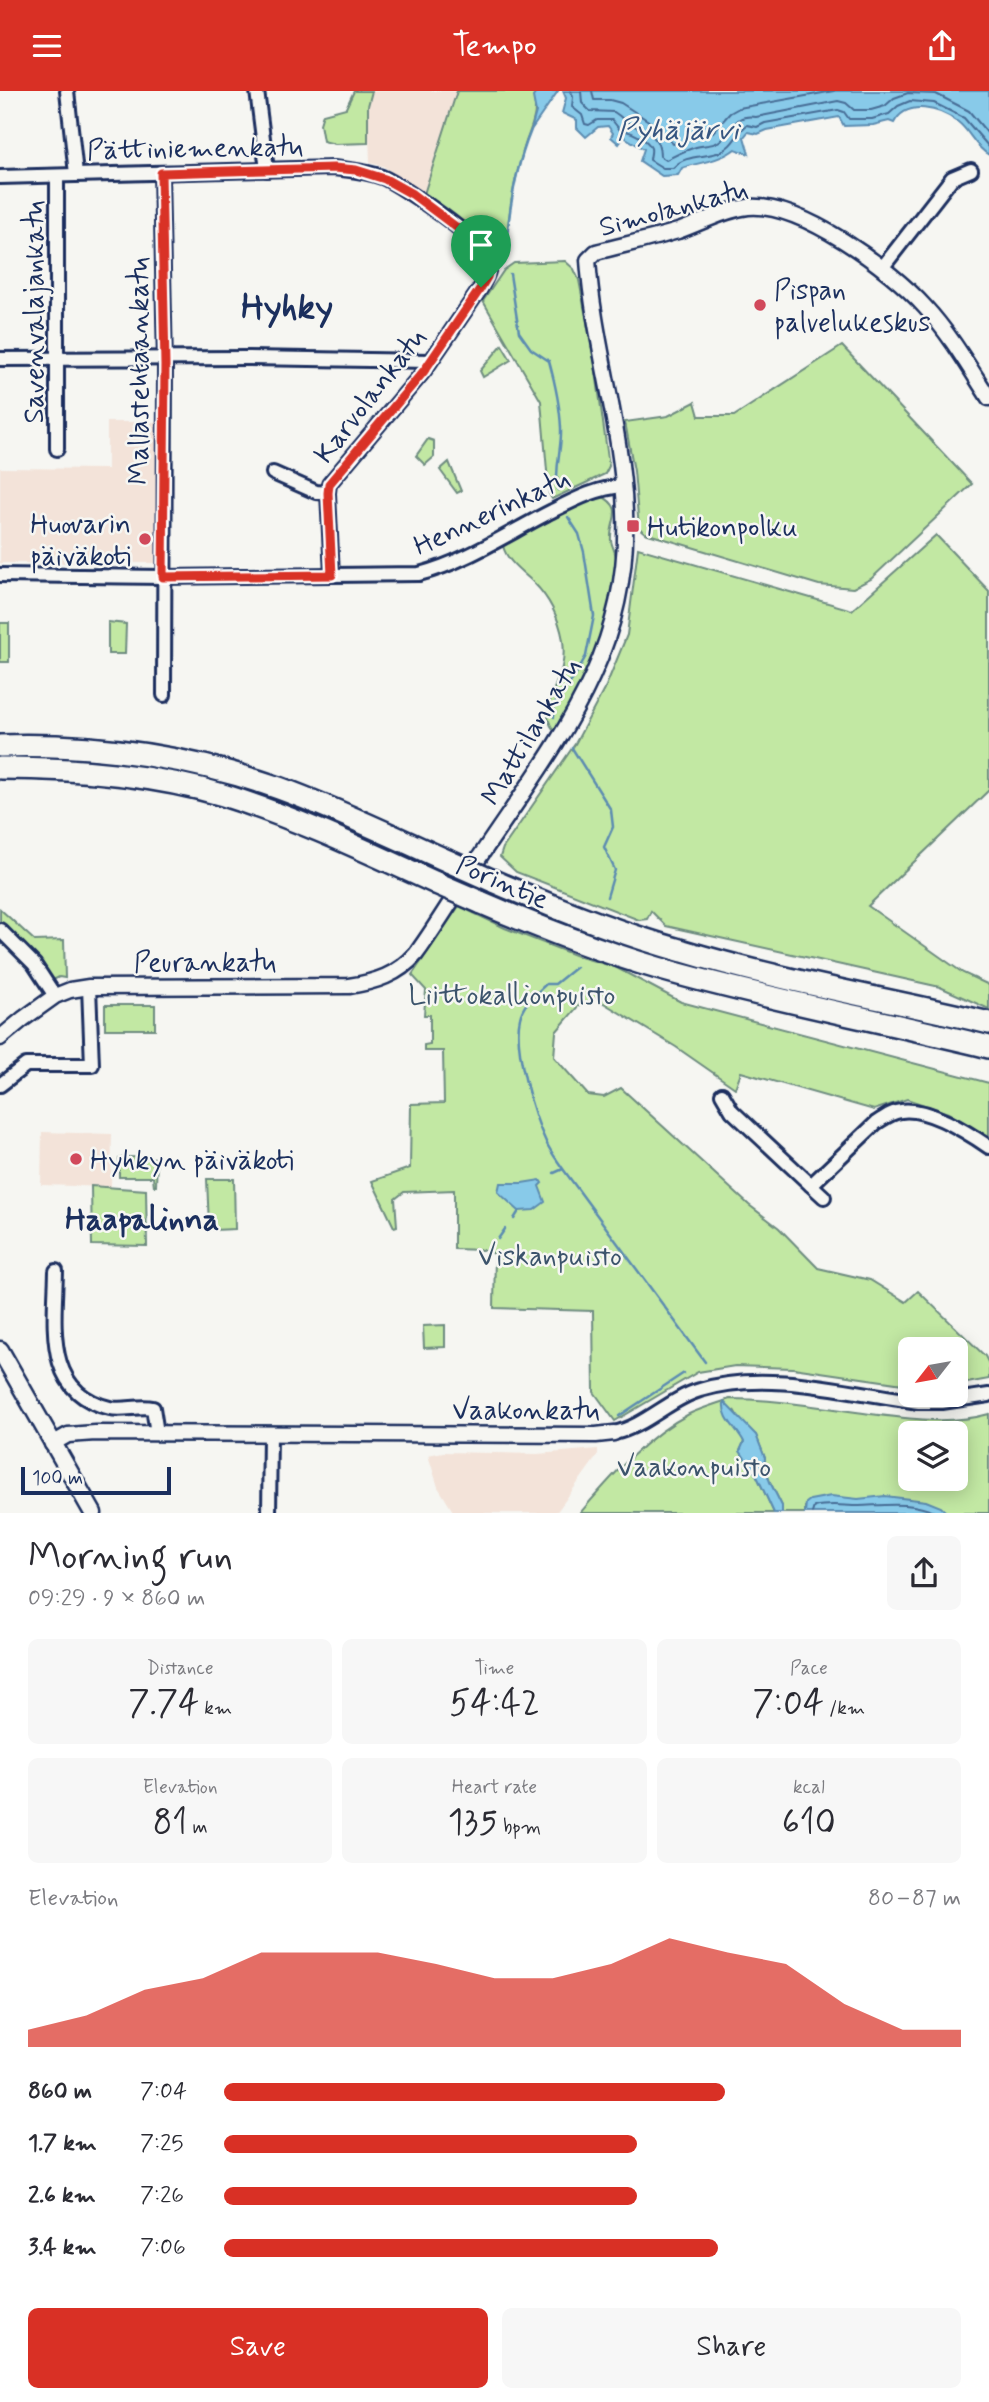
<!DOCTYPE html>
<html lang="en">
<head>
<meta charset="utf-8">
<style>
  body { margin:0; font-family:Mynerve,sans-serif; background:#f7f7f7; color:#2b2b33; height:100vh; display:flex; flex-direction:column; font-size:26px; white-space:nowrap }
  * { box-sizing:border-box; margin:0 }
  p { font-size:23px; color:#7c7c81 }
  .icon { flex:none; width:38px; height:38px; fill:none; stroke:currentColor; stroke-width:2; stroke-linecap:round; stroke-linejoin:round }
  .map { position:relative; height:1422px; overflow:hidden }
  .details { display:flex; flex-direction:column; background:#fff; flex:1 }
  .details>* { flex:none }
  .needle { width:46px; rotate:239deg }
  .controls { position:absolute; left:898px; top:1246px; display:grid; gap:14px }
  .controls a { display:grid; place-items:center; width:70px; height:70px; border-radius:10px; background:#fff; box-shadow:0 4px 18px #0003; font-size:35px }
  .scale { position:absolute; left:21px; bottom:18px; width:150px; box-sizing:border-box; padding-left:7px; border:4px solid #1b2f5e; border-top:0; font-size:19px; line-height:24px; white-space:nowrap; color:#1b2f5e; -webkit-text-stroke:5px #f6f6f2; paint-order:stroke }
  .pin { position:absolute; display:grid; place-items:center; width:60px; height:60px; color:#fff; margin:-72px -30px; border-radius:50% 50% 50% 0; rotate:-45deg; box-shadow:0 0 7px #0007 }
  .pin .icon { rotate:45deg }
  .round { display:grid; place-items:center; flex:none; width:74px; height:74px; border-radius:10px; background:#f7f7f7 }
  .headline { display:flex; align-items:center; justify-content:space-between; height:119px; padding:0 28px }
  h1 { font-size:38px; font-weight:600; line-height:52px }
  .stats { display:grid; grid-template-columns:repeat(3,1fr); gap:10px; height:119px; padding:7px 28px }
  .stats div { display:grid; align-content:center; border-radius:10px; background:#f7f7f7; text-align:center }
  .stats b { font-size:35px; font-weight:600 }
  .stats small { font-size:19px; font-weight:400 }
  .stats p { font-size:19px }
  .chart { height:196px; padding:14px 28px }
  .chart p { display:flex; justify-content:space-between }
  .chart svg { width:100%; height:126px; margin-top:7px; fill:#d93025; opacity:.7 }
  .cta { display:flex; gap:14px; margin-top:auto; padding:14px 28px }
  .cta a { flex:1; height:80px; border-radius:10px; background:#d93025; color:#fff; font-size:28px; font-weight:600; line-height:80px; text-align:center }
  .cta a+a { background:#f7f7f7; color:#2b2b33 }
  ul { padding:0 28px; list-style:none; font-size:23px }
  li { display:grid; grid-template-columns:112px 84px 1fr; align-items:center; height:52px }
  li i { height:18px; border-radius:9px; background:#d93025 }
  header { display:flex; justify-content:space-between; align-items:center; height:91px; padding:0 28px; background:#d93025; color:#fff; font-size:32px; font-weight:600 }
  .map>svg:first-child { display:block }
  .built { fill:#f3e3d9 }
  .green { fill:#c2e8a3; stroke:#6e8c80; stroke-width:2; fill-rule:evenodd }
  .water { fill:#88cae9; stroke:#5c8cb1; stroke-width:2 }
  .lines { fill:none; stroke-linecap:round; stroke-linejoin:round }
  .shore { stroke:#476d96; stroke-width:2 }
  .stream { stroke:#5c8cb1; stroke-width:2.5 }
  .minor-casing { stroke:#1b2f5e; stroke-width:18 }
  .tertiary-casing { stroke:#1b2f5e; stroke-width:19 }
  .secondary-casing { stroke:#1b2f5e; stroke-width:21 }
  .motorway-casing { stroke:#1b2f5e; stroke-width:26 }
  .minor { stroke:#f6f6f2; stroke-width:12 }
  .tertiary { stroke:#f6f6f2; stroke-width:14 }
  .secondary { stroke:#f6f6f2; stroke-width:16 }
  .motorway { stroke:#f6f6f2; stroke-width:21 }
  .motorway-bridge-casing { stroke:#1b2f5e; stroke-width:26; stroke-linecap:butt }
  .motorway-bridge { stroke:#f6f6f2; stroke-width:21 }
  .route-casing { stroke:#fff; stroke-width:14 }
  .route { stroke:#d93025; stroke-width:9 }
  .poi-dot { fill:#d1495b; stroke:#f6f6f2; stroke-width:2.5 }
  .labels { text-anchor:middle; stroke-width:5; stroke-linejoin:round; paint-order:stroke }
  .street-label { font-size:28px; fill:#1b2f5e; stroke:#f6f6f2 }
  .poi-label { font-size:28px; fill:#1b2f5e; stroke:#f6f6f2; text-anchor:start }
  .park-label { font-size:28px; fill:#3c546c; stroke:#f6f6f2 }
  .water-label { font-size:30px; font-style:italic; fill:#365681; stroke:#f6f6f2 }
  .quarter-label { font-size:32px; font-weight:bold; fill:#1b2f5e; stroke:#f6f6f2 }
  .district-label { font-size:35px; font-weight:bold; fill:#1b2f5e; stroke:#f6f6f2 }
</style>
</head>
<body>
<header><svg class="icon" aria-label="menu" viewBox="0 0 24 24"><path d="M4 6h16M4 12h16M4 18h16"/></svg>Tempo<svg class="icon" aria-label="share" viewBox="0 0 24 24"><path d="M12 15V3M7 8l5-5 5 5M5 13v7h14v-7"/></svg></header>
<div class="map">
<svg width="989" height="1422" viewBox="0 0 989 1422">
  <rect width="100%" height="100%" fill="#f6f6f2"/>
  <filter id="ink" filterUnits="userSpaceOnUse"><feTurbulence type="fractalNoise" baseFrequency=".0143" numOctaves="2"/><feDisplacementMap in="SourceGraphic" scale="14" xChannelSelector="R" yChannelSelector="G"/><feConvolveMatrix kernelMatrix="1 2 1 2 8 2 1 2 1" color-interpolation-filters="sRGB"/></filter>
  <g filter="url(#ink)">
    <!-- built -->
    <g class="built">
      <polygon points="372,0 457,0 424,103 383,75 370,72 368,15"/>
      <polygon points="107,331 160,331 156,472 0,472 0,377 107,378"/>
      <polygon points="42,1041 112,1043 111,1096 41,1094"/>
      <polygon points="598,1358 598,1364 556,1422 454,1422 438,1396 428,1364 443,1361 537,1363"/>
    </g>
    <!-- green -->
    <g class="green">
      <polygon points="354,0 372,0 368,15 368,52 335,53 323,50 320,33 323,23 346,17"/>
      <path d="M 457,0 L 537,0 C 532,9 537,17 534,26 C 532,37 527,46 524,57 C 514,91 505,129 508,164 L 424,103 Z"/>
      <polygon points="565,170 574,178 579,189 595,273 609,375 605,383 552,408 549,403 541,310 483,210 504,179 514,172"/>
      <polygon points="502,254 511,269 483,286 480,280"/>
      <polygon points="842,255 972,393 871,488 853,497 819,494 645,442 639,437 634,380 625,331 668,325 695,311 699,325 734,325"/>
      <polygon points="428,348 434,350 434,366 425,374 416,365"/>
      <polygon points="449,371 461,400 457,402 440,379"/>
      <path d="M 600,404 C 627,418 609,429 611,450 C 612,455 615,460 616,466 C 617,474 614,484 613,493 C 606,545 585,594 556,637 L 553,638 C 539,619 557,596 562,576 C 564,568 564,558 563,549 C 559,527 550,508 534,492 C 523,481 507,471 503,455 L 507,451 Z"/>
      <polygon points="936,444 989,500 989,699 868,815 963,882 989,894 989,918 940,896 666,835 651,820 647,828 639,829 516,781 500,766 503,757 575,653 606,595 627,544 638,457 852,519"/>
      <polygon points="108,531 126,533 125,563 108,563"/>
      <rect x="0" y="532" width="9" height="39"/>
      <polygon points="459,815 505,837 577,865 615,876 681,911 989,992 989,1046 948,1022 907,1008 874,1019 741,981 735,997 676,956 597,908 579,914 556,941 554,966 588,1004 604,1006 621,997 749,1114 779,1137 818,1177 870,1189 906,1211 918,1200 985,1265 989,1273 989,1288 956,1294 956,1258 910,1258 910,1294 793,1277 735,1275 698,1281 615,1330 594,1301 593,1220 494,1217 495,1163 484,1159 454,1158 454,1099 404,1101 395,1108 397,1135 394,1136 372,1090 410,1077 411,1013 444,1012 443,960 424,960 424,954 430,953 430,924 424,924 426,899 412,884"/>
      <polygon points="0,818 35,850 64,849 65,887 59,886 51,890 0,834"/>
      <rect x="105" y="914" width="50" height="24"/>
      <polygon points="125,1066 157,1067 156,1095 154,1095 153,1086 119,1086 119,1068"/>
      <polygon points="207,1088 234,1088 235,1138 214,1139 209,1135"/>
      <polygon points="91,1095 146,1099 147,1155 92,1154"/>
      <polygon points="445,1234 445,1256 424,1257 423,1235"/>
      <path d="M 730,1308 C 777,1308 824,1317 870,1323 C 910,1328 950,1334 989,1323 L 989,1422 L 866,1422 L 805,1416 L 805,1422 L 782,1422 L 782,1415 L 770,1391 L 764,1374 L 765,1367 L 756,1344 L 741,1331 L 734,1319 L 744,1351 L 740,1360 L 757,1385 L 774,1422 L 580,1422 C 612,1385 645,1346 689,1323 C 702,1317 716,1313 730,1308 ZM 910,1342 L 956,1342 L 956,1388 L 910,1388 Z"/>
    </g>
    <!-- water -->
    <g class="water">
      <polygon points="537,0 558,0 531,39 536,21 533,6"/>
      <path d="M 563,0 L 989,0 L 989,64 C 974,55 970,40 958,31 C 940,17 907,8 894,32 L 889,30 L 873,34 L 844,35 L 839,26 L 767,39 L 758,43 L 748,41 L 744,46 L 749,63 L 735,58 C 720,70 700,71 682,77 L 678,84 L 662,85 L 640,70 L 644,58 L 624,46 L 619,53 L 611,46 L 613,42 L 608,35 L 598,36 L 586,46 L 577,37 L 577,29 L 562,22 L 566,7 Z"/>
      <polygon points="540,1089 542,1092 539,1095 545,1111 534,1119 519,1120 498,1101 500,1092 522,1092"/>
      <path d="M 724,1311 L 756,1344 L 765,1367 L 764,1374 L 770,1391 L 782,1415 L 782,1422 L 774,1422 L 757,1385 L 740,1360 L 744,1351 C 737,1337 722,1328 724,1311 Z"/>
      <polygon points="831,1405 858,1408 885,1405 926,1410 941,1416 947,1422 805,1422 806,1412 810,1409"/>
    </g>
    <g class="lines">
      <!-- shore -->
      <g class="shore">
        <path d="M 571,0 L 573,6 L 572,16 L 582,24 L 585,33 L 589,34 L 597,29 L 612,29 L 620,39 C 628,39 648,48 651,57 C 652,61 650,65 650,69 L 663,77 L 673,77 C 685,63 705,67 720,61 C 735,54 736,42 747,34 L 757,36 L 765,32 L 838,19 L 844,21 L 849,28 L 872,28 L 889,23 L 898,15 L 910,10 L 934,12 L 964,27 L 989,56"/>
        <path d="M 581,0 L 582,12 L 590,20 L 614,21 C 617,23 620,25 623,28 C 638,41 660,38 660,65 L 666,69 C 676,64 685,59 696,56 C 703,54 712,55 718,51 C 734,42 731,22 756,26 L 838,10 L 846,12 L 854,19 L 871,19 L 885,15 L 894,7 L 908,2 L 936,3 L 969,20 L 989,44"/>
        <polyline points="592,0 594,9 610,9 621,12 661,38 673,53 712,42 730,22 739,17 834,0"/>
        <path d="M 812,1422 L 814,1416 C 830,1412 843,1415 859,1415 C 888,1414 910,1410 937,1422"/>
      </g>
      <!-- stream -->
      <g class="stream">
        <path d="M 507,148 C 510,112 517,73 531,39"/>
        <path d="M 510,183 L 519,241 L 531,258 L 549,270 C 555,292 560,315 561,337 C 562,358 554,378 558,399"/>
        <polyline points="554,626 554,616 557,609 573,588 586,565 594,525 584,461 579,443 568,426"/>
        <polyline points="572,657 611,719 613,736 604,756 615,779 607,806"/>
        <path d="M 576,876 L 555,893 L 546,893 C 536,903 523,912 520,927 C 513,956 533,1024 546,1051 C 550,1060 557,1069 563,1078 L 705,1271"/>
        <polyline points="554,1082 563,1078"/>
        <polyline points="514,1128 519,1120"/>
        <polyline points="498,1148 505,1138"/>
        <polyline points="619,1325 684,1282"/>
      </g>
      <!-- minor casing -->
      <g class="minor-casing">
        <g id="minor">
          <polyline points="67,0 76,83"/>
          <polyline points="257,0 267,79"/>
          <polyline points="161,82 165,274 164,604"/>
          <polyline points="57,85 57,358"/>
          <path d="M 0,86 L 334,77 C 350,79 366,80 382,86 C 401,94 484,150 488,168 C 491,179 485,188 480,198 L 424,280 L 329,393 L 328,402 L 332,484"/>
          <polyline points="882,177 952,87 971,79"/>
          <polyline points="0,268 249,267 430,270"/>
          <polyline points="273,382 316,401 328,402"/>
          <path d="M 0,484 L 163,486 L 419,483 C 464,472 510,441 552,420 C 576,408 597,397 623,395"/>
          <polyline points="0,839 34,873 55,905"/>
          <polyline points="0,994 26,974 92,974 89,896"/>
          <path d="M 722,1003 L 732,1020 L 811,1094 L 876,1032 C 884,1027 891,1021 901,1020 C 928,1016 967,1041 989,1056"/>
          <polyline points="811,1094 824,1106"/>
          <path d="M 56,1180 C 55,1232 43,1302 110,1317 C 124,1320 139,1314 153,1317 L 157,1342"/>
          <path d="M 614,1342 C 646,1335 669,1308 700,1299 C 765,1278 852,1302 919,1311 L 942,1311 L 989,1304"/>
          <polyline points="269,1422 270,1343"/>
        </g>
      </g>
      <!-- tertiary casing -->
      <g class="tertiary-casing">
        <g id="tertiary">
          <path d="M 0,947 L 23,928 L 55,905 L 70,899 L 89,896 L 349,895 C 375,891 398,884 416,863 C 440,830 460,795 483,761 C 557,651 631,562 625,421 C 622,336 594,254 588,169 L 596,161 C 623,154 651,148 678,140 C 701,132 724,119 748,116 C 801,111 891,178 925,216 C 950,243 969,276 989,307"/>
          <polyline points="52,1353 68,1344 95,1342 596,1344 614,1342"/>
        </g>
      </g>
      <!-- secondary casing -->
      <g class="secondary-casing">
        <polyline id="secondary" points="0,1259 93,1422"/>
      </g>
      <!-- motorway casing -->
      <g class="motorway-casing">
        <g id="motorway">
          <path d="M 0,655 C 94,652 190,666 279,697 C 337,718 394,746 450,771"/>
          <path d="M 0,677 C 74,677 152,683 223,704 C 297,727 366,760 436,792"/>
          <path d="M 493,790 C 555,817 617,842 683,860 C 783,890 887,908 989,932"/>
          <path d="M 480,811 C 545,839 611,865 679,883 C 782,911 886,931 989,956"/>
        </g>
      </g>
      <!-- minor -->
      <use href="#minor" class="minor"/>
      <!-- tertiary -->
      <use href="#tertiary" class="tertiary"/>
      <!-- secondary -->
      <use href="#secondary" class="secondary"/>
      <!-- motorway -->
      <use href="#motorway" class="motorway"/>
      <!-- motorway-bridge casing -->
      <g class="motorway-bridge-casing">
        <g id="motorway-bridge">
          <polyline points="450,771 493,790"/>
          <polyline points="436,792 480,811"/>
        </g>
      </g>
      <!-- motorway-bridge -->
      <use href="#motorway-bridge" class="motorway-bridge"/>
    </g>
  </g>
  <g class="lines" filter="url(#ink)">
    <!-- route casing -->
    <g class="route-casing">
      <polygon id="route" points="334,77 356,79 385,88 412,103 484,157 488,166 489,176 487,186 480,198 424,280 329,393 328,402 332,484 163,486 165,274 161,82"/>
    </g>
    <!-- route -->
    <use href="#route" class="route"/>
  </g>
  <!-- markers -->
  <g class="poi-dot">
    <circle cx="760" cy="214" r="7"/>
    <rect x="626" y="428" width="14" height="14" rx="3.5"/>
    <circle cx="145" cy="448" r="7"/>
    <circle cx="76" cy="1068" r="7"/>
  </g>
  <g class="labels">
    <!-- street labels -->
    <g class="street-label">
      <text transform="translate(195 56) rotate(-1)" y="10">Pättiniemenkatu</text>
      <text transform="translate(673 116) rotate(-15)" y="10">Simolankatu</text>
      <text transform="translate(33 221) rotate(-90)" y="10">Savenvalajankatu</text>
      <text transform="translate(138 280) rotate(-90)" y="10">Mallastehtaankatu</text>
      <text transform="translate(369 304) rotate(-52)" y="10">Karvolankatu</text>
      <text transform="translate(491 420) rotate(-25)" y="10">Hennerinkatu</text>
      <text transform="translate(530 640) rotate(-59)" y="10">Mattilankatu</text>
      <text transform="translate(503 790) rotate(23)" y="10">Porintie</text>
      <text x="205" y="880">Peurankatu</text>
      <text x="526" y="1328">Vaakonkatu</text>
    </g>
    <!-- poi labels -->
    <g class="poi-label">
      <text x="774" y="208">Pispan<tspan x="774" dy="32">palvelukeskus</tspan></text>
      <text x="131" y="442" text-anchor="end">Huovarin<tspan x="131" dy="32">päiväkoti</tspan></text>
      <text x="647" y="445">Hutikonpolku</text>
      <text x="90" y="1078">Hyhkyn päiväkoti</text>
    </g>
    <!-- park labels -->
    <g class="park-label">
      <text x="512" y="913">Liittokallionpuisto</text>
      <text x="550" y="1174">Viskanpuisto</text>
      <text x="694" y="1385">Vaakonpuisto</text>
    </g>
    <!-- water labels -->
    <g class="water-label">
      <text x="678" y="48">Pyhäjärvi</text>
    </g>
    <!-- quarter labels -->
    <g class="quarter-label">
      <text x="142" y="1138">Haapalinna</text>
    </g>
    <!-- district labels -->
    <g class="district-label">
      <text x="287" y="227">Hyhky</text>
    </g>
  </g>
</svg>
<div class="controls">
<a><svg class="needle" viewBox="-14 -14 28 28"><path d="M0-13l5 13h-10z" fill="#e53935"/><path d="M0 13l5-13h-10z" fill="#7c7c81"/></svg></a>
<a><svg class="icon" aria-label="layers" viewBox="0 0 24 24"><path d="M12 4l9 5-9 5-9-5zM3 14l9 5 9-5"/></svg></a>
</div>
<div class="scale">100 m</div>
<div class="pin" style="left:481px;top:196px;background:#1e9e55"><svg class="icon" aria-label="arrive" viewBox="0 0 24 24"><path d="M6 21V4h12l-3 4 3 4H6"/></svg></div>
</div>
<section class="details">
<div class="headline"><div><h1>Morning run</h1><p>09:29 · 9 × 860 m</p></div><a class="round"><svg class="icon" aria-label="share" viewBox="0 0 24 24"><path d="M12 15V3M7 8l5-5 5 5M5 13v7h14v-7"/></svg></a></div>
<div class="stats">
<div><p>Distance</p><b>7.74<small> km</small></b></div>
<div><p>Time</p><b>54:42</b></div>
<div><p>Pace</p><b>7:04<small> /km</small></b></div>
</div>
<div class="stats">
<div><p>Elevation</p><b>81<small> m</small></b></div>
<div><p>Heart rate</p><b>135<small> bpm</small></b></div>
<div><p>kcal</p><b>610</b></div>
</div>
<div class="chart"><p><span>Elevation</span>80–87 m</p>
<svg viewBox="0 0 160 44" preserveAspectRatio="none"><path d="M0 44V38L10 33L20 24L30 20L40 11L50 11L60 11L70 15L80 20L90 20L100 15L110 6L120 11L130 15L140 29L150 38L160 38V44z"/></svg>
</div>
<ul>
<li><b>860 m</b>7:04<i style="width:68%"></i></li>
<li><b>1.7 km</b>7:25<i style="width:56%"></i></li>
<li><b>2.6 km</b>7:26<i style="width:56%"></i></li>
<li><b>3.4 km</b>7:06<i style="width:67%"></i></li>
</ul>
<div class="cta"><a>Save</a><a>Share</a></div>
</section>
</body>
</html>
